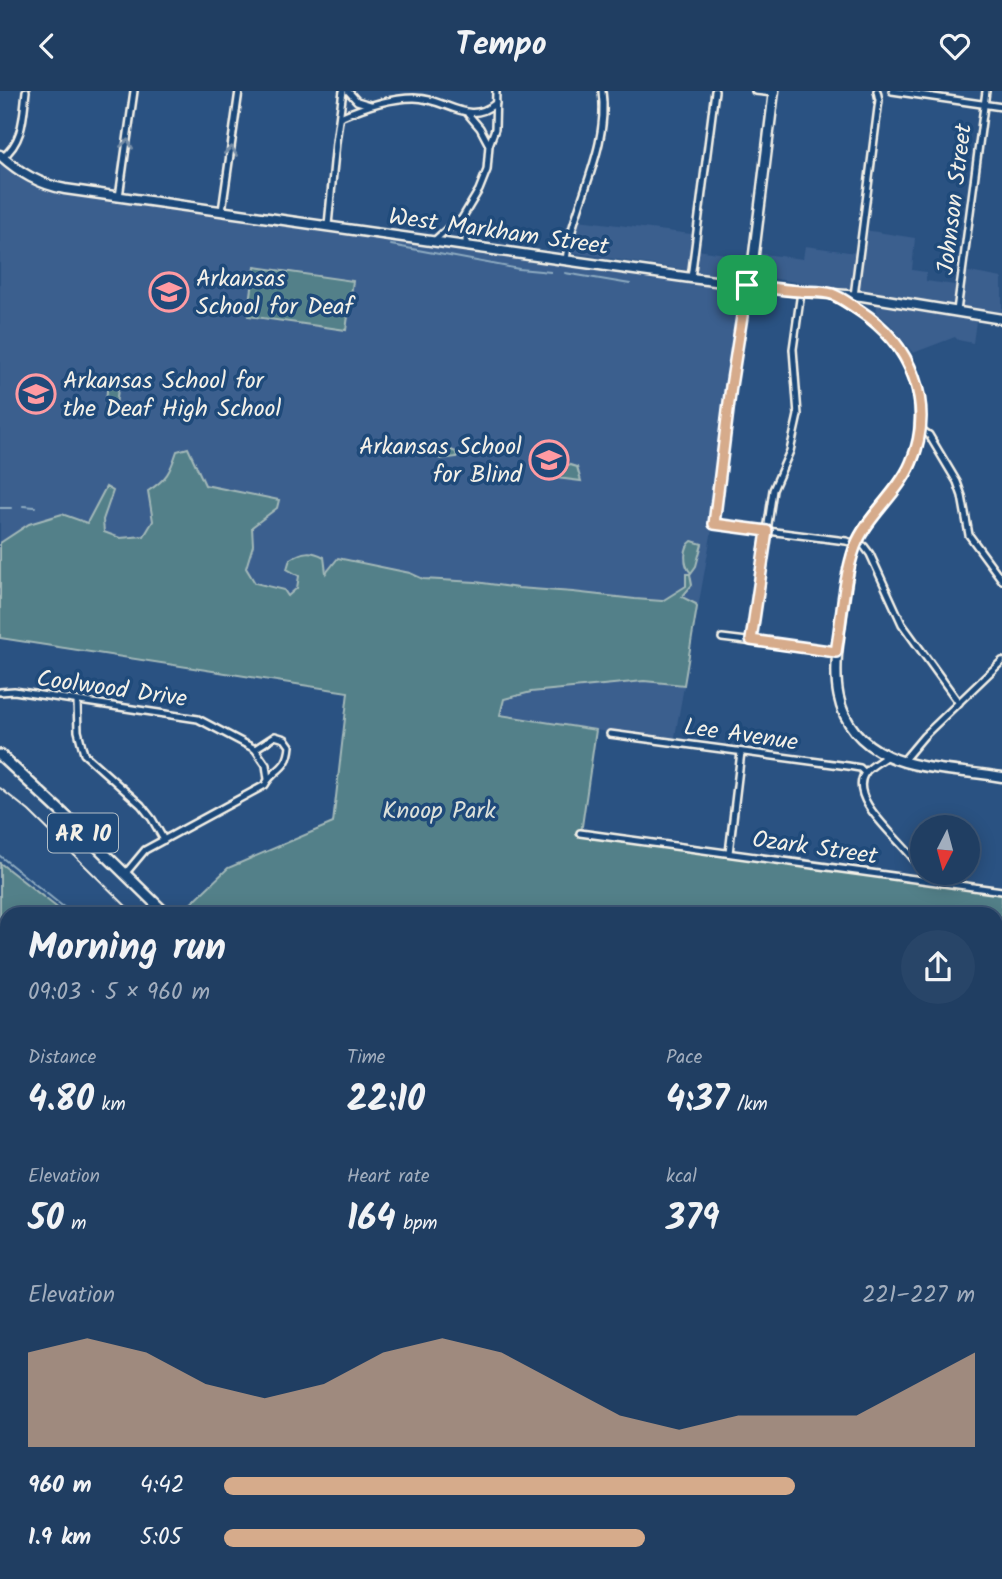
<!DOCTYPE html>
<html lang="en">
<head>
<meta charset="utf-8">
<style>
  body { margin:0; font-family:Kalam,sans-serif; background:#284568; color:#f1f3f6; height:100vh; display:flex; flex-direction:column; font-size:26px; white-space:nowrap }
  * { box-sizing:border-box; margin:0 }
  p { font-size:23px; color:#a2aebe }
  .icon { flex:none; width:38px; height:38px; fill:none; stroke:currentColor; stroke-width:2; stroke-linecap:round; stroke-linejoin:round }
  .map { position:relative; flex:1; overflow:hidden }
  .sheet { position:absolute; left:0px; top:816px; width:1003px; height:674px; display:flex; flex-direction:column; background:#203e62; border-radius:21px 21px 0 0; box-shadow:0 4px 18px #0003,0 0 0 2px #3d5777 }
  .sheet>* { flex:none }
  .needle { width:46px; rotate:186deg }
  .tools { position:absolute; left:910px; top:724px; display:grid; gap:14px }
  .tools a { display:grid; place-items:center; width:70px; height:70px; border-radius:50%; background:#203e62; box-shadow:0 4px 18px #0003,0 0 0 2px #3d5777; font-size:35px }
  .pin { position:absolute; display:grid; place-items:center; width:60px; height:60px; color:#fff; margin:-30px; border-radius:14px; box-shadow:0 4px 10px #0006 }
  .round { display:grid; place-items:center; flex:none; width:74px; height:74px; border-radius:37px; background:#284568 }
  .head { display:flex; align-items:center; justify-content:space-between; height:119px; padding:0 28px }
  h1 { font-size:38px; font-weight:700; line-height:52px }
  .metrics { display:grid; grid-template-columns:repeat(3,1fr); gap:10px; height:119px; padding:7px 28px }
  .metrics div { display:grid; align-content:center }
  .metrics b { font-size:35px; font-weight:700 }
  .metrics small { font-size:19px; font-weight:400 }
  .metrics p { font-size:19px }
  .chart { height:196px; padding:14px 28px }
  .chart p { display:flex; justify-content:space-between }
  .chart svg { width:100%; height:126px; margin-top:7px; fill:#d6ab8b; opacity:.7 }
  ul { padding:0 28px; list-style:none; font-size:23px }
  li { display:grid; grid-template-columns:112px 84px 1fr; align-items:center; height:52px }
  li i { height:18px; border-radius:9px; background:#d6ab8b }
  header { display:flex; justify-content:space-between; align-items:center; height:91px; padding:0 28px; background:#203e62; font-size:32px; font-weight:700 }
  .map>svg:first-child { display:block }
  .built { fill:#3b5f8e }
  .green { fill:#528089; stroke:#a3b8b8; stroke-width:2 }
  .water { fill:#497ba6; stroke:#8daac0; stroke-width:2 }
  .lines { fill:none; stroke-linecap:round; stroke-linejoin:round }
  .stream { stroke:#8daac0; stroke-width:2 }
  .street-casing { stroke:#f4f1e8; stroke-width:10 }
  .secondary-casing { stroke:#f4f1e8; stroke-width:13 }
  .primary-casing { stroke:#f4f1e8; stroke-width:14 }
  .street { stroke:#1f4a7a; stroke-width:5 }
  .secondary { stroke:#1f4a7a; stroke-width:8 }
  .primary { stroke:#1f4a7a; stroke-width:9 }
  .rail { stroke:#f4f1e8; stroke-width:2 }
  .oneway { stroke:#748da6 }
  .route-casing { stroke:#fff; stroke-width:14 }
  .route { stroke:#d6ab8b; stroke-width:9 }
  .labels { text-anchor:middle; stroke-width:7; stroke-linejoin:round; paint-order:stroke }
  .shield { fill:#1f4a7a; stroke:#b4bfc7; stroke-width:2 }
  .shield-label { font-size:23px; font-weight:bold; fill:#f4f1e8 }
  .street-label { font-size:24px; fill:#f4f1e8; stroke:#1f4a7a }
  .poi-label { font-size:24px; fill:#f4f1e8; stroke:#1f4a7a; text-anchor:start }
  .park-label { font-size:24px; fill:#dce0da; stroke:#1f4a7a }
</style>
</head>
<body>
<header><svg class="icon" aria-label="back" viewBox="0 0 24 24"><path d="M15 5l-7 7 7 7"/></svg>Tempo<svg class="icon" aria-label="heart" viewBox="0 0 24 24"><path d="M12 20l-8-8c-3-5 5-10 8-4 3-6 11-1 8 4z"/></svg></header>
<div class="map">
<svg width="1002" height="1488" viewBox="0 0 1002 1488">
  <rect width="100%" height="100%" fill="#2a5282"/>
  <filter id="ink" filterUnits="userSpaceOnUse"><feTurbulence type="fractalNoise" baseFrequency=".0143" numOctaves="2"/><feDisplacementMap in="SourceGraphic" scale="14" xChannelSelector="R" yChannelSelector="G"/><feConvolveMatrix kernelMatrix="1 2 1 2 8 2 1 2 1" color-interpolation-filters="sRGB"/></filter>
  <g filter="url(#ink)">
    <!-- built -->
    <g class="built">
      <polygon points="0,68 40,92 750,195 734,271 715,400 713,433 674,651 0,548"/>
      <polygon points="570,128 699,144 697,159 747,166 749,161 803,168 805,155 856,162 858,138 915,147 912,179 926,181 926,190 955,194 958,179 1002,187 1002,223 745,183 743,188 556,159"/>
      <polygon points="877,214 976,230 973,252 958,249 955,246 913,262 889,232 876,222"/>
      <polygon points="7,1057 7,1202 0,1184 0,1066"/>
      <polygon points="996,1212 1002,1214 1002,1320 996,1316"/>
      <polygon points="996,1340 1002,1345 1002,1488 833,1488 826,1482 996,1482"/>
      <polygon points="151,1482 476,1482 477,1488 153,1488"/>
    </g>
    <!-- green -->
    <g class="green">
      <polygon points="255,176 353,190 346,239 248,225"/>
      <polygon points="108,289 119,290 115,322 105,321"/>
      <polygon points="431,351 456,361 457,366 441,368 423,359"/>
      <path d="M 188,357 L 205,394 L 279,409 L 277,417 L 252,436 L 253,454 L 246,477 L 255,492 L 284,499 L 288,505 L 297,497 L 299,485 L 287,478 L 290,468 C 303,460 311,459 324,466 L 326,482 L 338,467 L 410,482 L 423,488 L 476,491 L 518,497 L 573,501 L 635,508 L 662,510 L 686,495 L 686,483 L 690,483 L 692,494 L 682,506 L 696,513 L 697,516 L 684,594 L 644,590 L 531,601 L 504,608 L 500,624 L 596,639 L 581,742 L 1002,797 L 1002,1096 L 996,1095 L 996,822 L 184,822 L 182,821 L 228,777 L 333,732 L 348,601 L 0,547 L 0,452 L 29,433 L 62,423 L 87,432 L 106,396 L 113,400 L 103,429 L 104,441 L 120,447 L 144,445 L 153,430 L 148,400 C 167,388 170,381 177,360 Z"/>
      <polygon points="547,367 577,376 581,390 549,386 546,371"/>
      <path d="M 692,450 L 702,453 L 696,475 L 691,482 C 683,474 683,456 692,450 Z"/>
      <polygon points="0,772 64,822 7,822 7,1040 0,1046"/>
      <polygon points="996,1155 1002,1157 1002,1214 996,1212"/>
      <polygon points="505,1482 739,1482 745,1488 506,1488"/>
    </g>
    <!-- water -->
    <polygon class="water" points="0,1211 7,1226 7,1482 113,1482 117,1488 0,1488"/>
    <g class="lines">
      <!-- stream -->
      <g class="stream">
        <polyline points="391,154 519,178 551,181"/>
        <polyline points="565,182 630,193"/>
        <polyline points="23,415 35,416"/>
        <polyline points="0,417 11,417"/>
        <polyline points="0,765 71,822"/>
        <polyline points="756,1482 761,1488"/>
      </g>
      <!-- street casing -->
      <g class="street-casing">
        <g id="street">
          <polyline points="348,0 357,10 370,14"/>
          <polyline points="755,0 774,2"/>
          <polyline points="892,0 1002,16"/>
          <polyline points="468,23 480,37 489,54"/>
          <path d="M 340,26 C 363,16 388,7 414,7 C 447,7 467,36 496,12"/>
          <path d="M 2,67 C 24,50 23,25 26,0"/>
          <polyline points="119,106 134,0"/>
          <polyline points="222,120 239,0"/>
          <polyline points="461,129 466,142 466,154"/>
          <polyline points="328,134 336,51 343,0"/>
          <polyline points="435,149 455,131 461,129 479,99 487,79 489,54 495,38 496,0"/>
          <path d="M 566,169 C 573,112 610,59 602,0"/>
          <polyline points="691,187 715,0"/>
          <polyline points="854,205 879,9 877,0"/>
          <polyline points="957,220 986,0"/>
          <polyline points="920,338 929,344 957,391 962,405 969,444 1002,489"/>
          <polyline points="713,433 846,450 864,455 870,463 902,533 959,612"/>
          <polyline points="714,433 731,295 747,194"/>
          <polyline points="722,547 836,561"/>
          <polyline points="751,549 773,399 790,360 798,324 793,258 801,201"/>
          <polyline points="0,601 14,600 198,628 255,658 266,674 268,688"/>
          <polyline points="77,610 78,640 84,663 141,714 152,728 164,749"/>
          <polyline points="610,643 848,675 860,677 865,682"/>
          <path d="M 887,665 C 881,670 870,675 865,682 C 845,712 912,755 922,781"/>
          <polyline points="903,670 924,645 1002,570"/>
          <polyline points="580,742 1002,800"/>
          <polyline points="729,762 741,661"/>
          <path d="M 125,783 L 145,759 L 265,694 C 274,677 288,680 290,655 L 285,648 L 275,645 L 255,658"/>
          <polyline points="996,1103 1002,1105"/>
        </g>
      </g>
      <!-- secondary casing -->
      <g class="secondary-casing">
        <g id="secondary">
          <path d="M 0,64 C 20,82 39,93 65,98 L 691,187 L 801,201 L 862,205 L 1002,228"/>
          <polyline points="750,195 774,0"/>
          <path d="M 833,204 C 884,231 923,270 920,331 C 920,346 916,363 909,377 C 894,404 867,426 855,455 C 847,476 846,501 842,523 C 834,579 825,636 888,665 C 918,679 968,680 1002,686"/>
          <polyline points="482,1482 483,1488"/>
          <polyline points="500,1482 502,1488"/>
        </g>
      </g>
      <!-- primary casing -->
      <g class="primary-casing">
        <g id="primary">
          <polyline points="0,664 71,730 165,822"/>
          <polyline points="996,1330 1002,1335"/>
        </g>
      </g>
      <!-- street -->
      <use href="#street" class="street"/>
      <!-- secondary -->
      <use href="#secondary" class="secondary"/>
      <!-- primary -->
      <use href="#primary" class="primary"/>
      <!-- rail -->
      <g class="rail">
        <polyline points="0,697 29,720 133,822"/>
        <polyline points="790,1482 795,1488"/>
      </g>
    </g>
    <!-- one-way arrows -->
    <defs><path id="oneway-chevron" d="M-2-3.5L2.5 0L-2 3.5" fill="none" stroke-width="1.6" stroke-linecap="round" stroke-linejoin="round" transform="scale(1.75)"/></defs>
    <g class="oneway">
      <use href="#oneway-chevron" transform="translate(127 53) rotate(-82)"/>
      <use href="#oneway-chevron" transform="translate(231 60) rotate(-81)"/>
    </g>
  </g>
  <g class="lines" filter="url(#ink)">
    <!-- route casing -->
    <g class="route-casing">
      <path id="route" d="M 747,194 C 764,196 782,199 800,200 C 810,201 822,200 832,203 C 841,206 851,214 859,219 C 911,252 936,314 911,372 C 898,403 867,425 855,456 C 843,489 842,527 836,561 L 751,549 L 767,440 L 714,433 L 731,295 Z"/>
    </g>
    <!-- route -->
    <use href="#route" class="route"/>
  </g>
  <!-- icons -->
  <defs>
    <g id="school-ring" transform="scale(2.0125)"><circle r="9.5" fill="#1f4a7a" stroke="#ff9aa2" stroke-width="1.5"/><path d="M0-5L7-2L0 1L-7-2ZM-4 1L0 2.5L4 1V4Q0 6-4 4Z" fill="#ff9aa2"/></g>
  </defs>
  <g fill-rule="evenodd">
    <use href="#school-ring" x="169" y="201"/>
    <use href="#school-ring" x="36" y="303"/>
    <use href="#school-ring" x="549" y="369"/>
  </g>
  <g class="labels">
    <!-- shield labels -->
    <rect class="shield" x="48" y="722.5" width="70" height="39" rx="5"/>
    <g class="shield-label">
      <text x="83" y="750">AR 10</text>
    </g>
    <!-- street labels -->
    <g class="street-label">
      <text transform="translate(954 108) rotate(-83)" y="8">Johnson Street</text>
      <text transform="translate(499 140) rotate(8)" y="8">West Markham Street</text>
      <text transform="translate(112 597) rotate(8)" y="8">Coolwood Drive</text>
      <text transform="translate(741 643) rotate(8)" y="8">Lee Avenue</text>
      <text transform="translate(815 756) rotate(8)" y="8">Ozark Street</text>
    </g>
    <!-- poi labels -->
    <g class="poi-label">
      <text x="196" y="195">Arkansas<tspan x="196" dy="28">School for Deaf</tspan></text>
      <text x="63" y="297">Arkansas School for<tspan x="63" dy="28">the Deaf High School</tspan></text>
      <text x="522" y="363" text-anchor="end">Arkansas School<tspan x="522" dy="28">for Blind</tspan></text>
    </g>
    <!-- park labels -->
    <g class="park-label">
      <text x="439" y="727">Knoop Park</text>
    </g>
  </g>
</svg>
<div class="tools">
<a><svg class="needle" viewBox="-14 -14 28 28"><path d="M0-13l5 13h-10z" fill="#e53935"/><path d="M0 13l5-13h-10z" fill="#a2aebe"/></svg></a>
</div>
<div class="pin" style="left:747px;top:194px;background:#1e9e55"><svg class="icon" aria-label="arrive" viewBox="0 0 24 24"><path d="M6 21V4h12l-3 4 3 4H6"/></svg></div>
<section class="sheet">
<div class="head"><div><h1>Morning run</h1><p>09:03 · 5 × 960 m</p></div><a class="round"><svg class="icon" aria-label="share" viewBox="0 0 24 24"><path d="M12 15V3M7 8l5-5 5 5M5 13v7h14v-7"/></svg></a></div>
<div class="metrics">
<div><p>Distance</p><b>4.80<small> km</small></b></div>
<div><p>Time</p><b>22:10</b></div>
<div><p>Pace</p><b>4:37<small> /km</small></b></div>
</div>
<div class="metrics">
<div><p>Elevation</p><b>50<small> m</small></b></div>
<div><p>Heart rate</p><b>164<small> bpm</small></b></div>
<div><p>kcal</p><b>379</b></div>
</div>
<div class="chart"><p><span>Elevation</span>221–227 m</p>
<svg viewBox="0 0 160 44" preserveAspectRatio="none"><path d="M0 44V11L10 6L20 11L30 22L40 27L50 22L60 11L70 6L80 11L90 22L100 33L110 38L120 33L130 33L140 33L150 22L160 11V44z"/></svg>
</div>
<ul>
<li><b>960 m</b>4:42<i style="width:76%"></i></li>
<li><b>1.9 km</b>5:05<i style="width:56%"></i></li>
</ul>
</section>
</div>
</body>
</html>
